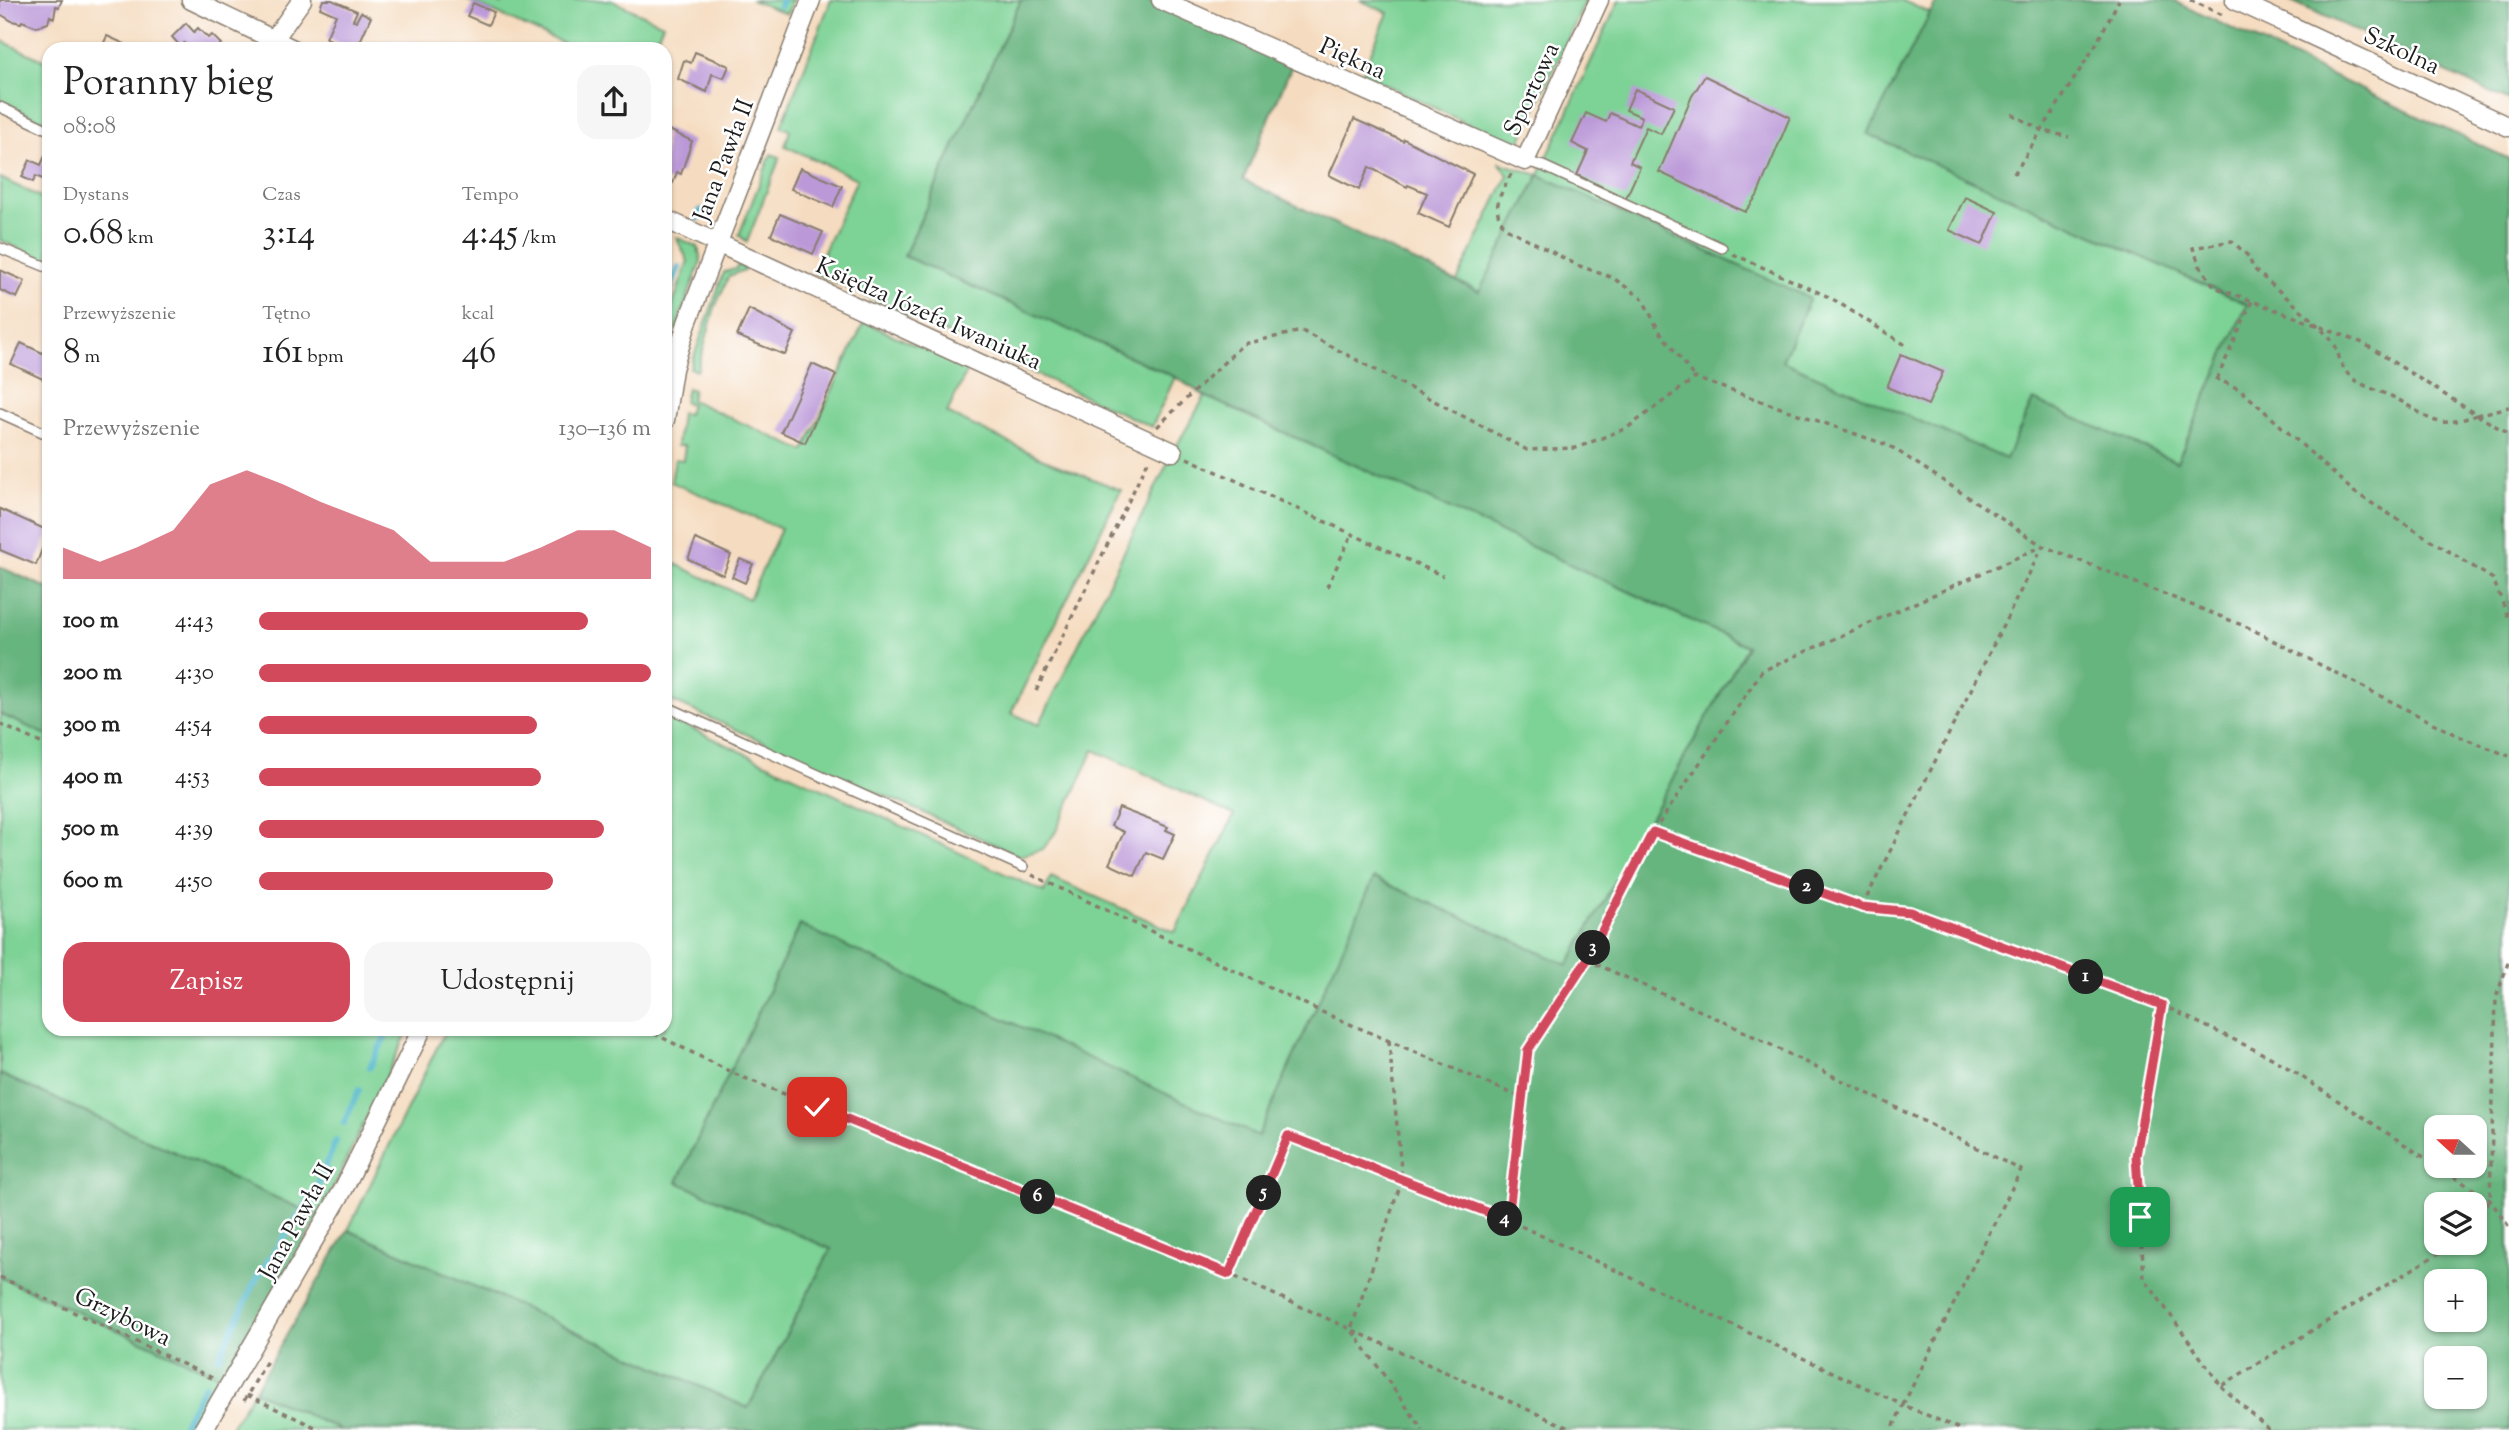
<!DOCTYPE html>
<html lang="pl">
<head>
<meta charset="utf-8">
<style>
  body { margin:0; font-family:"Sorts Mill Goudy",serif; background:#f6f6f6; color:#222; height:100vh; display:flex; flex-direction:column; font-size:26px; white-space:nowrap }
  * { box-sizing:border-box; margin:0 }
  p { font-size:23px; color:#767676 }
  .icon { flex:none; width:38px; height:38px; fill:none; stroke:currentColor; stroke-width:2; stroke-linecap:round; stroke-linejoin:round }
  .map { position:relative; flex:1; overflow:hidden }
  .sheet { position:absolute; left:42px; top:42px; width:630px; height:994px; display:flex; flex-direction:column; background:#fff; border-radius:21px; box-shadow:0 2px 5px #0004 }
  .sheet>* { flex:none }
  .needle { width:46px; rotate:291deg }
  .tools { position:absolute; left:2424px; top:1115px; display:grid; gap:14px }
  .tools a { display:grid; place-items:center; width:63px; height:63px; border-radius:14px; background:#fff; box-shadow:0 2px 5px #0004; font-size:35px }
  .pin { position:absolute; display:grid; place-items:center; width:60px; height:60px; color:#fff; margin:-30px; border-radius:14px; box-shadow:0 4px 10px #0006 }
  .km { position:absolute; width:35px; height:35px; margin:-18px; border-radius:50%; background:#222; color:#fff; font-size:19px; line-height:35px; text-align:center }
  .round { display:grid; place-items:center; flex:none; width:74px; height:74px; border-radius:21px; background:#f6f6f6 }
  .overview { display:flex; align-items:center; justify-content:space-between; height:119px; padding:0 21px }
  h1 { font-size:38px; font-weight:600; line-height:52px }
  .metrics { display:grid; grid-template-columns:repeat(3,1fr); gap:10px; height:119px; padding:7px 21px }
  .metrics div { display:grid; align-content:center }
  .metrics b { font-size:35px; font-weight:600 }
  .metrics small { font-size:19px; font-weight:400 }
  .metrics p { font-size:19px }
  .chart { height:196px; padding:14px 21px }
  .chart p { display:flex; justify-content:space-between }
  .chart svg { width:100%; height:126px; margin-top:7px; fill:#d1495b; opacity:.7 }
  .primary-button { display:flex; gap:14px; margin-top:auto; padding:14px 21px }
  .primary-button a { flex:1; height:80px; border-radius:21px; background:#d1495b; color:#fff; font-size:28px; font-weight:600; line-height:80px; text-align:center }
  .primary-button a+a { background:#f6f6f6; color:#222 }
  ul { padding:0 21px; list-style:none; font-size:23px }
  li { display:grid; grid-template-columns:112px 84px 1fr; align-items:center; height:52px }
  li i { height:18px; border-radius:9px; background:#d1495b }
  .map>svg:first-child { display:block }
  .green { fill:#7dd295; stroke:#4c7758; stroke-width:2 }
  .forest { fill:#66b47e; stroke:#41684d; stroke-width:2; fill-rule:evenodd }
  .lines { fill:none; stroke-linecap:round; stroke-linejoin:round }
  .stream { stroke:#4eb6cc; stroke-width:6 }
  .building { fill:#bb99d8 }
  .lane-casing { stroke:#887c6e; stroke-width:12 }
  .street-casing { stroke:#887c6e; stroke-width:21 }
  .path { stroke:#887c6e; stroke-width:3.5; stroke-dasharray:5 5; stroke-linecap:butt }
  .lane { stroke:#fff; stroke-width:9 }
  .street { stroke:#fff; stroke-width:18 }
  .route-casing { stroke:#fff; stroke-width:14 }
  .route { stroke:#d1495b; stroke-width:9 }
  .labels { text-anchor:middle; stroke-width:5; stroke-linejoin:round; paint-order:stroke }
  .street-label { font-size:24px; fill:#1c1c1c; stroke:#fff }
</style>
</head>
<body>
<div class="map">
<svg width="2509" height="1430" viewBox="0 0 2509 1430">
  <rect width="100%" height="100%" fill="#fff"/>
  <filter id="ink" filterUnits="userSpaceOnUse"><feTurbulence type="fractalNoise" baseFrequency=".0143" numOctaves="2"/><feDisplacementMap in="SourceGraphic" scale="14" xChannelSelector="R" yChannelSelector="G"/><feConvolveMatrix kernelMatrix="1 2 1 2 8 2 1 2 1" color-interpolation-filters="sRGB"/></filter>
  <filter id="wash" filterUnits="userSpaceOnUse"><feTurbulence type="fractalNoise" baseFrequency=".00686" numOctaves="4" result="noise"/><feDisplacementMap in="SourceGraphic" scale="28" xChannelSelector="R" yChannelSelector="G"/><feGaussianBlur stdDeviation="1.57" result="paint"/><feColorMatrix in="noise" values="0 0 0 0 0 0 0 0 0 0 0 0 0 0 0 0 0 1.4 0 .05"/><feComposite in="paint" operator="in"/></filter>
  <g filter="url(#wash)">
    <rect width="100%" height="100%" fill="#f5dcc0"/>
    <!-- green -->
    <g class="green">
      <polygon points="467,0 493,0 502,4 504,0 611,0 663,24 652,49 576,49"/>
      <polygon points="751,0 793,0 787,14"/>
      <polygon points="831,0 1021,0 904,256 1175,377 1152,427 814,273 857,179 785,146 790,130 781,127"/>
      <polygon points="1360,0 1586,0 1521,140 1509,144 1362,73 1388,13"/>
      <polygon points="1619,0 1901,0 1930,13 1869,134 2248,304 2177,462 2033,400 2006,460 1782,361 1810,298 1539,175 1480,292 1457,281 1508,175 1500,163 1539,175"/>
      <polygon points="0,40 49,63 49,111 44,122 0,102"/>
      <polygon points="771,154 780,157 747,242 739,235"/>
      <polygon points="0,178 49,201 49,262 0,240"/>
      <polygon points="676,237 698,247 701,261 665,358 665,327 688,261"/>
      <polygon points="738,265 747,269 729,276 715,307 697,371 690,368 724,272 736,269"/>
      <polygon points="864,322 968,369 947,413 1052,463 1121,490 1011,713 1039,725 1173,452 1205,396 1747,646 1568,965 1258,1137 800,925 677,1182 831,1249 748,1408 348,1230 446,1029 665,1029 665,716 1044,892 1051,877 1175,932 1234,815 1094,750 1055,833 1043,849 1020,856 665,698 665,559 749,599 781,529 671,482 675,459 683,460 685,446 677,446 681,413 688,414 691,404 684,402 687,388 693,390 691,400 804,451"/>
      <polygon points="0,714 49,736 49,1029 409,1029 319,1217 0,1074"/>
      <polygon points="0,1277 224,1378 192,1430 0,1430"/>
      <polygon points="254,1391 341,1430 229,1430"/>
    </g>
    <!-- forest -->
    <g class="forest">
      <path d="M 1021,0 L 1147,0 L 1292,65 L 1243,180 L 1479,292 L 1539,175 L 1810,298 L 1782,361 L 2006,459 L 2033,400 L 2177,462 L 2247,304 L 1868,134 L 1937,0 L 2171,0 L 2509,159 L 2509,1430 L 341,1430 L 254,1391 L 348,1230 L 748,1408 L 831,1249 L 677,1182 L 800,925 L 1258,1136 L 1374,878 L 1568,965 L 1747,646 L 1205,396 L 1175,377 L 904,256 ZM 2436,1127 L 2474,1127 L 2474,1166 L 2436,1166 ZM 2436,1204 L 2474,1204 L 2474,1242 L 2436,1242 ZM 2436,1281 L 2474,1281 L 2474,1320 L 2436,1320 ZM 2436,1358 L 2474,1358 L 2474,1396 L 2436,1396 Z"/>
      <polygon points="2289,0 2509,0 2509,101"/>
      <polygon points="0,567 49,589 49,736 0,714"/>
      <polygon points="0,1074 319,1217 224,1378 0,1277"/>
    </g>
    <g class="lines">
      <!-- stream -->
      <g class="stream">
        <polyline points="780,6 782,0"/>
        <polyline points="697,219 700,210"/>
        <polyline points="665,303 679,267"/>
        <polyline points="370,1067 389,1029"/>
        <polyline points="344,1123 359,1090"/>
        <polyline points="219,1357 258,1276 315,1192 336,1141"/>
        <polyline points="180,1430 205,1385"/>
      </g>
    </g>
    <g id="blocks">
      <!-- building -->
      <g class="building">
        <polygon points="0,0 62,0 59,7 56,6 54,18 50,16 48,23 37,27 22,21 21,23 12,21 0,14"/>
        <polygon points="323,0 332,0 357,11 353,20 356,21 361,12 371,17 358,46 351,43 349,48 326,38 336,15 320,8"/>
        <polygon points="473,3 494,12 488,25 467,16"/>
        <polygon points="186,23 194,32 198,28 208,38 212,35 221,44 216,49 190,49 184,43 181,47 172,37"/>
        <polygon points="107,36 125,44 129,49 101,49"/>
        <polygon points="695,52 729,66 724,78 712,74 707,92 678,79 684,60 691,63"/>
        <polygon points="1705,76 1790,117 1757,196 1745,212 1659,172 1692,96"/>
        <polygon points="1635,89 1674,107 1661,134 1646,127 1630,162 1640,167 1626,198 1577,175 1588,151 1572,143 1586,113 1606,122 1610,113 1638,126 1642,117 1626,110"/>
        <polygon points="1354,119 1403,141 1404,139 1473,174 1449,227 1418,213 1427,193 1408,185 1407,187 1369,167 1359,190 1329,175"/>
        <polygon points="665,128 692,141 681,174 677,172 673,183 665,180"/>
        <polygon points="45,156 49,157 49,182 36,176 33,182 22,177 30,160 41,165"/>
        <polygon points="800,168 842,186 833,207 791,189"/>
        <polygon points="1965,197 1997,212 1982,245 1949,230"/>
        <polygon points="780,214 823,232 813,254 771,235"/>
        <polygon points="0,270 25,281 17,298 0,290"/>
        <polygon points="749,309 795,333 785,355 737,336"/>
        <polygon points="21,343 49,356 49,382 11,364"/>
        <polygon points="1901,354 1943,372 1928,405 1887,387"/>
        <polygon points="812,364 836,375 805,443 781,432"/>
        <polygon points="0,509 49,531 36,565 0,550"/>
        <polygon points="696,539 731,555 723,575 688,559"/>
        <polygon points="740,559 753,564 745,583 732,577"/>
        <polygon points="1119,808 1168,827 1166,830 1175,834 1163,859 1146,852 1135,876 1109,864 1124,832 1111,826"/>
      </g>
    </g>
  </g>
  <g filter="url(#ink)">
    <use href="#blocks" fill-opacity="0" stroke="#887c6e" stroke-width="2"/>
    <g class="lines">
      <!-- lane casing -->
      <g class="lane-casing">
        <g id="lane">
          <polyline points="0,107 49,130"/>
          <polyline points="1525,161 1543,166 1722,248"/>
          <polyline points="0,248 49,268"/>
          <polyline points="0,413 49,435"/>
          <polyline points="665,706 1023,867"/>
        </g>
      </g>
      <!-- street casing -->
      <g class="street-casing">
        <g id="street">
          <polyline points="191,0 293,49"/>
          <polyline points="1161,0 1525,161 1599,0"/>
          <polyline points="2235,0 2509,127"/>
          <polyline points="267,49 302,0"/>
          <polyline points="665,219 1173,452"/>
          <polyline points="665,420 673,369 687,323 811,0"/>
          <polyline points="203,1430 343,1190 422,1029"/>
        </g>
      </g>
      <!-- path -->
      <g class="path">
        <polyline points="2190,0 2225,16"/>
        <polyline points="2012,114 2041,130 2069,137"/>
        <path d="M 1511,174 C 1501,195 1489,208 1506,228 L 1577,265 L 1613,278 L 1642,298 L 1658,329 L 1694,377"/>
        <polyline points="2014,174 2095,46 2119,0"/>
        <polyline points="1733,254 1831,298 1907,346"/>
        <path d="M 2316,325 L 2215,287 L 2200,266 L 2193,248 L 2232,241 L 2249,257 L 2253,268 C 2279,292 2309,314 2332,341 C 2341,351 2336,364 2351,377 C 2363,387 2381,391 2395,398 C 2433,418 2430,431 2477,415 L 2363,343 L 2316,325"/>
        <polyline points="2215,378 2241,390 2354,492 2493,579 2509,619"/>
        <polyline points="2217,379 2252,301"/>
        <polyline points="2477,415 2509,434"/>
        <polyline points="2477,415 2509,407"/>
        <polyline points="1157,427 1243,344 1302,331 1527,450 1576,448 1627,428 1695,378 1890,446 2043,546 2247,627 2458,736 2509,756"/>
        <polyline points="1187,458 1443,576"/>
        <polyline points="1327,587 1352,534"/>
        <polyline points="1036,691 1148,461"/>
        <polyline points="0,724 49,747"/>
        <polyline points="1653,832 1762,671 2043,546 1862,907"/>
        <polyline points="1032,875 1322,1012 1522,1098"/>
        <polyline points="1587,960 1725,1022 2021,1170 1903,1405 1962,1430"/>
        <polyline points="2162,1005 2136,1156 2144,1278 2221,1386 2457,1242"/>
        <polyline points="645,1029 735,1074 1229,1274 1573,1430"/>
        <polyline points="1389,1041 1402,1180 1351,1329 1423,1430"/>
        <polyline points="2437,1166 2490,1200 2509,1227"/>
        <polyline points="1508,1220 1528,1050 1587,960 1653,832 1862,907 1910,912 2162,1005 2276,1060 2436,1165"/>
        <polyline points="2474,1220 2490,1200 2496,998 2509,960"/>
        <polyline points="1229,1274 1288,1136 1508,1220 1903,1405 1892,1430"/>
        <polyline points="0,1277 212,1378"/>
        <polyline points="2221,1386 2269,1430"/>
        <polyline points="247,1395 321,1430"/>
        <polyline points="244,1401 268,1359"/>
      </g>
      <!-- lane -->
      <use href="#lane" class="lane"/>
      <!-- street -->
      <use href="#street" class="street"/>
    </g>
  </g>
  <g class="lines" filter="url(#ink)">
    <!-- route casing -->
    <g class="route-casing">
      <polyline id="route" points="817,1107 1229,1274 1288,1136 1508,1220 1528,1050 1587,960 1653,832 1862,907 1910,912 2162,1005 2136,1156 2140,1217"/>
    </g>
    <!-- route -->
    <use href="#route" class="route"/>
  </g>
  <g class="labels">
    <!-- street labels -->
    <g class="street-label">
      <text transform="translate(2402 50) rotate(25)" y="8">Szkolna</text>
      <text transform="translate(1353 58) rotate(24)" y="8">Piękna</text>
      <text transform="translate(1531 89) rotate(-65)" y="8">Sportowa</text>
      <text transform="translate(723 160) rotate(-69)" y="8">Jana Pawła II</text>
      <text transform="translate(929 313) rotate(24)" y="8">Księdza Józefa Iwaniuka</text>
      <text transform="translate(296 1221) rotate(-61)" y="8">Jana Pawła II</text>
      <text transform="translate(123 1316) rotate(26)" y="8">Grzybowa</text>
    </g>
  </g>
</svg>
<div class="tools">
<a><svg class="needle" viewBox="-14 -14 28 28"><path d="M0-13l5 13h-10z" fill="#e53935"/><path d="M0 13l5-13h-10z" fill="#767676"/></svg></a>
<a><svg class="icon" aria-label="layers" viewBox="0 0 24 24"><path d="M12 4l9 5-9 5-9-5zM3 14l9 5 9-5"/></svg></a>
<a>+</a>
<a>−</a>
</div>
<div class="pin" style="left:2140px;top:1217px;background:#1e9e55"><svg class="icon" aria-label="arrive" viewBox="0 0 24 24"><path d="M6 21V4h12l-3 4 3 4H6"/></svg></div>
<div class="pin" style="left:817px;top:1107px;background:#d93025"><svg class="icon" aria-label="check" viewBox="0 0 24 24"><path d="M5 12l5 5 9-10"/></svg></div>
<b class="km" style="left:2086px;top:977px">1</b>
<b class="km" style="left:1807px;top:887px">2</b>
<b class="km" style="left:1593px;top:948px">3</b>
<b class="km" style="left:1505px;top:1219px">4</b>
<b class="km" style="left:1264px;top:1193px">5</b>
<b class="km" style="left:1038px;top:1197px">6</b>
<section class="sheet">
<div class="overview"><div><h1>Poranny bieg</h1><p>08:08</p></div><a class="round"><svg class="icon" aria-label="share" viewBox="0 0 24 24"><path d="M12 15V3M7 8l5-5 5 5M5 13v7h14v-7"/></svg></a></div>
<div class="metrics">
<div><p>Dystans</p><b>0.68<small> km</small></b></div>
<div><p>Czas</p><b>3:14</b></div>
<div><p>Tempo</p><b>4:45<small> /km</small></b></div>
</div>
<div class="metrics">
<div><p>Przewyższenie</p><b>8<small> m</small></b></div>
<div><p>Tętno</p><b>161<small> bpm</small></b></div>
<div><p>kcal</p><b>46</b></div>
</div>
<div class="chart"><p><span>Przewyższenie</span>130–136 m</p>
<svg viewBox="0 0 160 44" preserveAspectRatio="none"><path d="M0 44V33L10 38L20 33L30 27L40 11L50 6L60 11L70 17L80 22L90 27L100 38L110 38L120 38L130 33L140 27L150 27L160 33V44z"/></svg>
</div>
<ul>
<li><b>100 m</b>4:43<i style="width:84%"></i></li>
<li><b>200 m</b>4:30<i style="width:100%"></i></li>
<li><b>300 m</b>4:54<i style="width:71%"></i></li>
<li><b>400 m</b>4:53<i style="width:72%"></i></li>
<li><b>500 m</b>4:39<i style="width:88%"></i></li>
<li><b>600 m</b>4:50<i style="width:75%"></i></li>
</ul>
<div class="primary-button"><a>Zapisz</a><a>Udostępnij</a></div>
</section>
</div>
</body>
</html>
